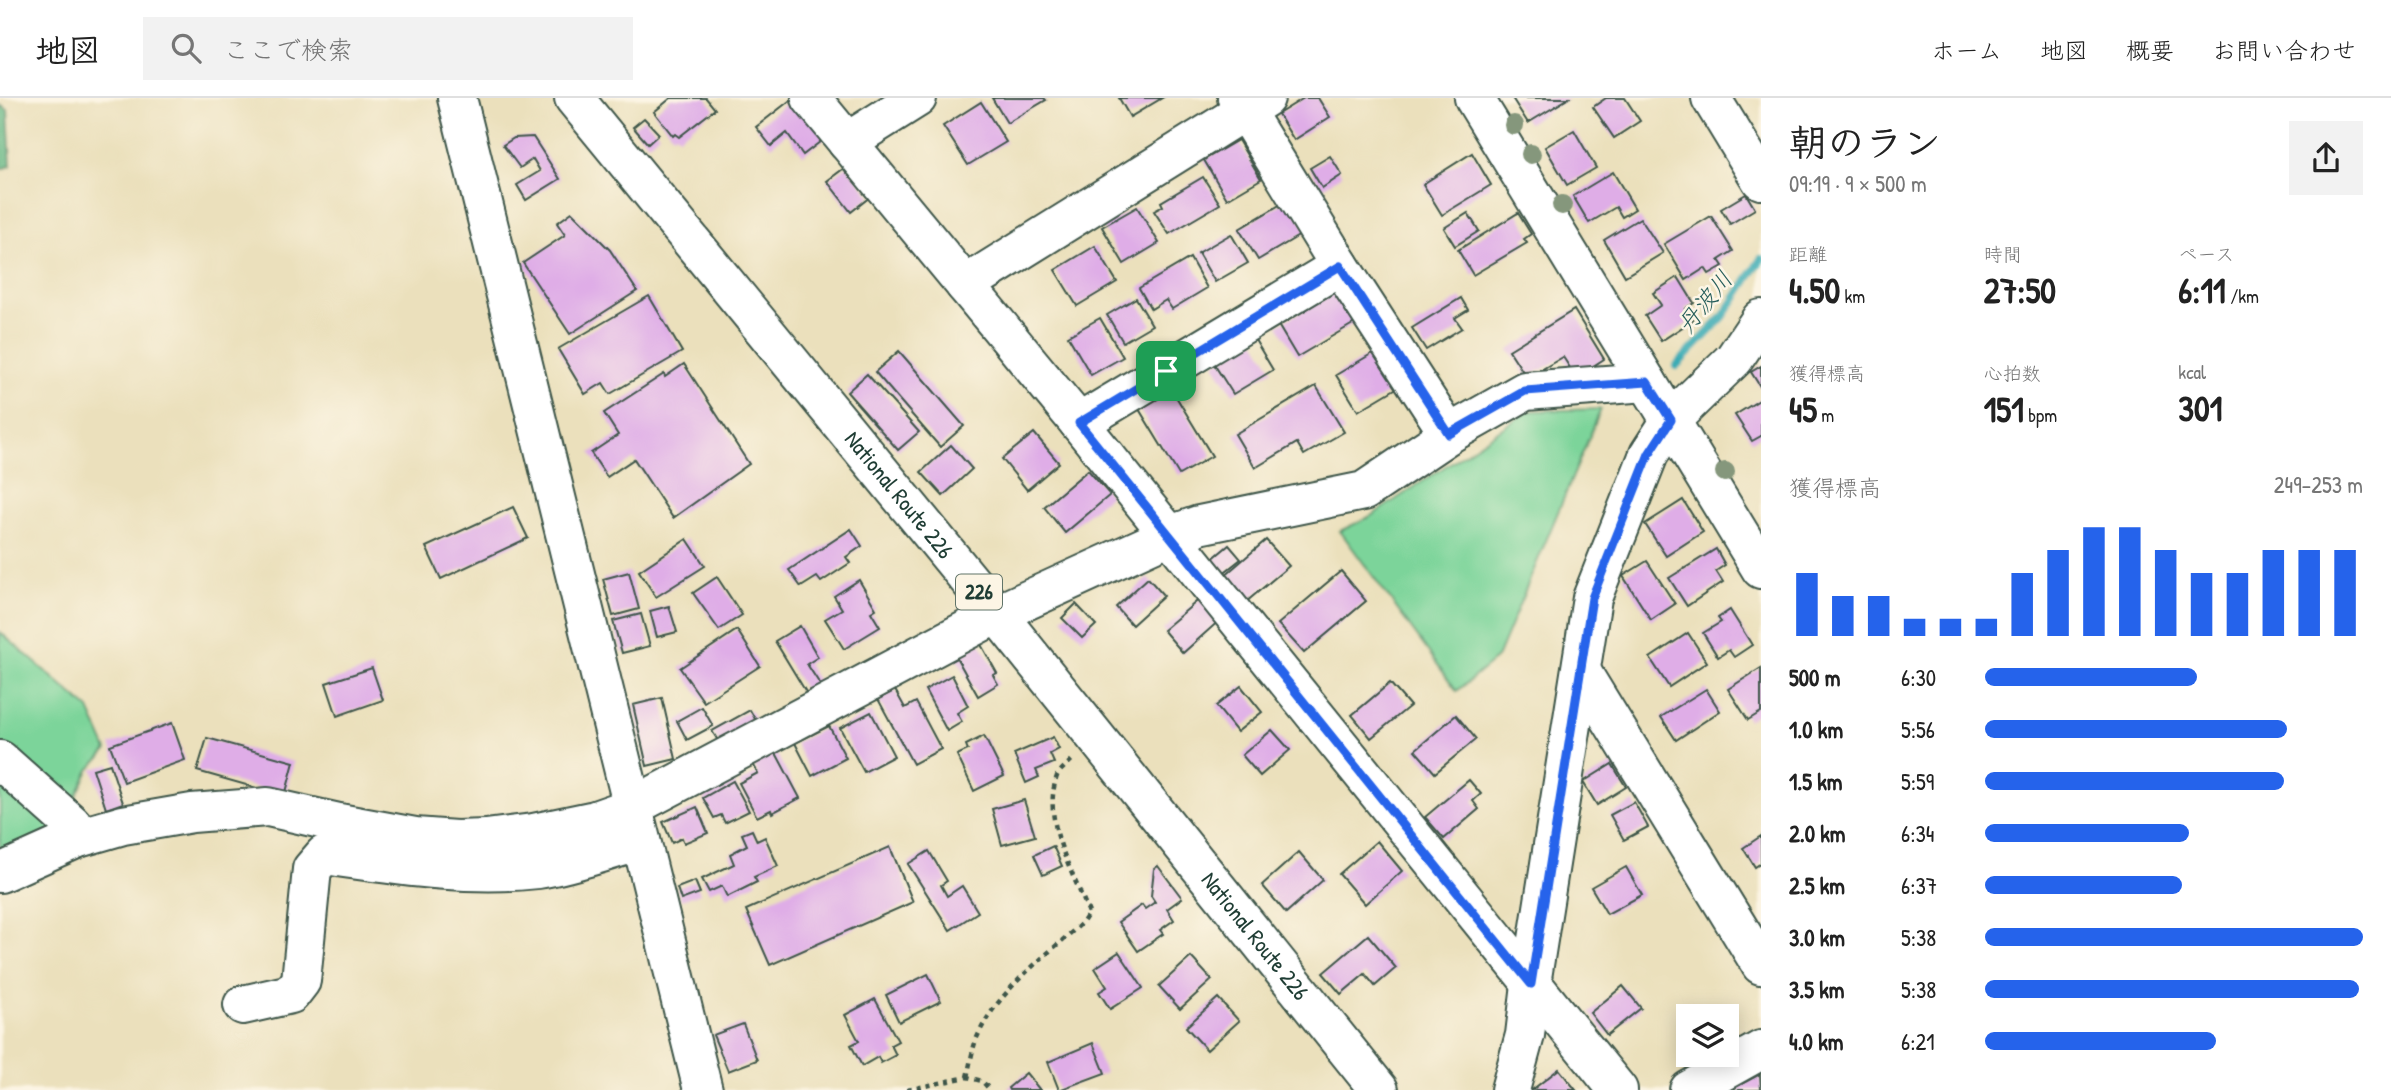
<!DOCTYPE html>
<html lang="ja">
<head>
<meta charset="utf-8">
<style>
  body { margin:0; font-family:"Patrick Hand","Klee One",sans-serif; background:#f2f2f2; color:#222; height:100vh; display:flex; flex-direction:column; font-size:26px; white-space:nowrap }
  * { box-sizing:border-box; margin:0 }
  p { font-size:23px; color:#767676 }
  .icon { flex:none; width:38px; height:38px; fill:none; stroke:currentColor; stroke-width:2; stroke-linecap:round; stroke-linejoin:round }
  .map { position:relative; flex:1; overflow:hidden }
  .side { display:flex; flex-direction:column; background:#fff; width:630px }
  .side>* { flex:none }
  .fabs { position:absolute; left:1676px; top:906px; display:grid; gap:14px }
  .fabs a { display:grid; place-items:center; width:63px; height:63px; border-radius:0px; background:#fff; box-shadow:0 4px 18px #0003; font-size:35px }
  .pin { position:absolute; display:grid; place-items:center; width:60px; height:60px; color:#fff; margin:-30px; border-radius:14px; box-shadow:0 4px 10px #0006 }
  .round { display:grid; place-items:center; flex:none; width:74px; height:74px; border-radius:0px; background:#f2f2f2 }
  .overview { display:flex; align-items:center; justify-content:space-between; height:119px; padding:0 28px }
  h1 { font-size:38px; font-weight:800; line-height:52px }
  .stats { display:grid; grid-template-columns:repeat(3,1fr); gap:10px; height:119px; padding:7px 28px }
  .stats div { display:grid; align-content:center }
  .stats b { font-size:35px; font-weight:800 }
  .stats small { font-size:19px; font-weight:400 }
  .stats p { font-size:19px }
  .chart { height:196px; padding:14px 28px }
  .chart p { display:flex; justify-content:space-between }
  .chart svg { width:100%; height:126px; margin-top:7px; stroke:#2563eb; stroke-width:6 }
  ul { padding:0 28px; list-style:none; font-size:23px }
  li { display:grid; grid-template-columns:112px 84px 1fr; align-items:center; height:52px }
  li i { height:18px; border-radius:9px; background:#2563eb }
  header { display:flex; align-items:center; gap:42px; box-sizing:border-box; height:98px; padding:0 35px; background:#fff; border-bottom:2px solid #e0e0e0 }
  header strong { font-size:33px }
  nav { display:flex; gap:38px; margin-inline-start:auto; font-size:24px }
  .search { width:490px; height:63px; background:#f2f2f2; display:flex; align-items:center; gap:18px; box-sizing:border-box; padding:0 24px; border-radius:0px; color:#767676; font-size:26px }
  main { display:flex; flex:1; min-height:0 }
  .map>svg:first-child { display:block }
  .green { fill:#7bd49a; stroke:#4d8867; stroke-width:2 }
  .forest { fill:#64b682; stroke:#427a5b; stroke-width:2 }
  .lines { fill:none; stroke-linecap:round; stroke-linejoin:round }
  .stream { stroke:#3aacb5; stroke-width:8 }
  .building { fill:#dfade7 }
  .minor-casing { stroke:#3e5548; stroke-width:42 }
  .highway-casing { stroke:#3e5548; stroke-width:42 }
  .path { stroke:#3e5548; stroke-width:4.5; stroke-dasharray:5 5; stroke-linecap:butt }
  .minor { stroke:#fff; stroke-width:38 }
  .highway { stroke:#fff; stroke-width:38 }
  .tree { fill:#85977c }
  .route-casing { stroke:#fff; stroke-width:14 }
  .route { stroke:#2563eb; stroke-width:9 }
  .labels { text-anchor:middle; stroke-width:5; stroke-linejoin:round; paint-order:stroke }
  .shield { fill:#fcf5e5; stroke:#617469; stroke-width:2 }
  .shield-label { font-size:21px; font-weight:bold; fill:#1f3d34 }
  .street-label { font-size:23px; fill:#1f3d34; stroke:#fcf5e5 }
  .water-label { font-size:24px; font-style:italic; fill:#275e5b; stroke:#fcf5e5 }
</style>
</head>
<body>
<header>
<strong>地図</strong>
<div class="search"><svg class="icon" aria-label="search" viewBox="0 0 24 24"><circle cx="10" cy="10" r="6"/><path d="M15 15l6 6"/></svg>ここで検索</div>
<nav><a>ホーム</a><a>地図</a><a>概要</a><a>お問い合わせ</a></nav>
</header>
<main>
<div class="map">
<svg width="1761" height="992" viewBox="0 0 1761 992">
  <rect width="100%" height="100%" fill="#fcf5e5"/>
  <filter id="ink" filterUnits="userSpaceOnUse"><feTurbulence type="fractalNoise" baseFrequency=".0143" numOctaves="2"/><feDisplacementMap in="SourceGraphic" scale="14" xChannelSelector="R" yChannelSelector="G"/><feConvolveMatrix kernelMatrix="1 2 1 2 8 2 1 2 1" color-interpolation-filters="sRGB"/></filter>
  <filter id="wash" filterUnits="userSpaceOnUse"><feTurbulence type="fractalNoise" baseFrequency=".00686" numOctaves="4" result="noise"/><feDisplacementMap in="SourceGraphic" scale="28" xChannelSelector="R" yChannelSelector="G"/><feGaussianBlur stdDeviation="1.57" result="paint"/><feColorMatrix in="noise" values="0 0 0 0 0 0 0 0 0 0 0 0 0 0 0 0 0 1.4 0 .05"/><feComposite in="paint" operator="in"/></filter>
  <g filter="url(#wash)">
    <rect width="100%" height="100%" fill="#ebe0bc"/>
    <!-- green -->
    <g class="green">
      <polygon points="1601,311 1497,560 1457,593 1340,433 1371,418 1528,313"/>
      <polygon points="0,534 89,611 107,652 89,672 57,736 0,765"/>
    </g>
    <!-- forest -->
    <polygon class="forest" points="0,7 8,12 11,68 0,71"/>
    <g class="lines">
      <!-- stream -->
      <polyline class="stream" points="1676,268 1723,219 1761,161"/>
    </g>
    <g id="blocks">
      <!-- building -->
      <g class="building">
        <polygon points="671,0 706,0 715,11 679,39 675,36 673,38 654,14"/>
        <polygon points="793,0 829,37 803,57 787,35 771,48 756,29"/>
        <polygon points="992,0 1044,0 1046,2 1007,25"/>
        <polygon points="1119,0 1162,0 1130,19"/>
        <polygon points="1304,0 1318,0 1330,19 1294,42 1278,16"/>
        <polygon points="1512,0 1569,0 1528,25"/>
        <polygon points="1606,0 1625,0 1640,23 1614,40 1593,9"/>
        <polygon points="981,4 1006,44 968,67 943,28"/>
        <polygon points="644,20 659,36 648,46 633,29"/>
        <polygon points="1574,32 1596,70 1567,87 1545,49"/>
        <polygon points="533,39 560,81 526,102 517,87 540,73 533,61 520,70 503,47 514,40"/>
        <polygon points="1238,42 1261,81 1227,101 1204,62"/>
        <polygon points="1472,55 1491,87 1442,117 1423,86"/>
        <polygon points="1330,58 1342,77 1322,90 1310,70"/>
        <polygon points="847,68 871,98 851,114 827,83"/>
        <polygon points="1613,74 1635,111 1622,119 1616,109 1589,125 1573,98"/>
        <polygon points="1203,79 1220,106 1169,136 1154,113 1163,108 1161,104"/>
        <polygon points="1746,96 1755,111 1730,126 1721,111"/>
        <polygon points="1288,102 1307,133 1258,162 1239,131"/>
        <polygon points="1137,109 1159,145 1124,166 1102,129"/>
        <polygon points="572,114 610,152 637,193 570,236 523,165 565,137 557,125"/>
        <polygon points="1468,115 1479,133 1455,148 1444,130"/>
        <polygon points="1518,115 1531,136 1524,141 1527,145 1473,177 1458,152"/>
        <polygon points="1711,118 1733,153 1719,162 1723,168 1709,176 1705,170 1686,182 1664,146"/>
        <polygon points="1640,120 1663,155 1625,178 1604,142"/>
        <polygon points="1231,136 1248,165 1215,184 1198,155"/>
        <polygon points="1095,148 1117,184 1077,208 1055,172"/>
        <polygon points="1190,160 1207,190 1172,211 1166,202 1151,211 1139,190"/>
        <polygon points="1678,179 1694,205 1685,211 1693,222 1661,243 1645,218 1661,207 1653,195"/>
        <polygon points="1339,192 1358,223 1297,259 1278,227"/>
        <polygon points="649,198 682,254 610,296 603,285 585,296 558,251"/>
        <polygon points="1136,200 1152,227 1123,244 1107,217"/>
        <polygon points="1461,200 1468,212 1455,220 1462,230 1426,252 1412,230"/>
        <polygon points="1574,212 1604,261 1576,279 1563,259 1527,280 1509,252"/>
        <polygon points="1100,220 1123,259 1091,277 1068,238"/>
        <polygon points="1255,242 1273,272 1233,296 1214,266"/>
        <polygon points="1378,252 1400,288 1358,313 1336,277"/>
        <polygon points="899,253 964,328 940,349 875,274"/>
        <polygon points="684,266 749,366 673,420 634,361 607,379 591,355 618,337 604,315 664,276 665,279"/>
        <polygon points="1761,268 1761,290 1751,274"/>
        <polygon points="867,276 919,334 898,352 847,294"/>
        <polygon points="1316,288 1344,334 1304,357 1297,345 1255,370 1235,336"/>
        <polygon points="1172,292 1212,358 1179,377 1139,311"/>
        <polygon points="1761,301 1761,338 1752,343 1735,317"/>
        <polygon points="1034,335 1059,365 1027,392 1002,361"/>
        <polygon points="951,347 972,371 943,398 921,374"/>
        <polygon points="1088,372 1110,397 1065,435 1044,409"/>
        <polygon points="1683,402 1703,434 1666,458 1645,426"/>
        <polygon points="513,409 528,440 441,481 426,449"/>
        <polygon points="851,431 862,448 846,459 850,465 821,484 817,479 801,489 789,472"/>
        <polygon points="687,441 705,468 656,499 639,473"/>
        <polygon points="1266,442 1289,468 1246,504 1224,478"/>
        <polygon points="1229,447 1241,461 1222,476 1211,462"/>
        <polygon points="1716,451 1725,467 1716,473 1723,484 1687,508 1669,480"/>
        <polygon points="1647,463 1675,506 1651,522 1623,478"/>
        <polygon points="1341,473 1366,503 1304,555 1278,526"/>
        <polygon points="629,474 639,511 613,518 603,481"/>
        <polygon points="717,479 742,517 719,532 693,495"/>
        <polygon points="1148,480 1164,498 1132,527 1116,509"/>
        <polygon points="859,482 876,511 871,514 880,529 844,551 825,521 842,511 834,498"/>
        <polygon points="1202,499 1221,521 1183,555 1163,532"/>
        <polygon points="1076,506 1096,527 1082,540 1062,520"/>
        <polygon points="669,508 677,534 657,539 650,513"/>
        <polygon points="1730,512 1752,547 1734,559 1729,552 1718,559 1703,535 1721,524 1718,520"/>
        <polygon points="641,516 650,548 622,555 613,523"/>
        <polygon points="800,528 818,559 807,566 823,591 809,599 775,543"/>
        <polygon points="737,532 760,568 704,604 680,570"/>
        <polygon points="1688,535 1707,564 1669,589 1650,560"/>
        <polygon points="979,543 997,575 993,577 998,586 978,598 955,557"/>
        <polygon points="372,570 383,602 337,618 326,585"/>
        <polygon points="1761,570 1761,614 1748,622 1728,591"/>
        <polygon points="952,577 968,608 957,615 962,624 947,633 925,592"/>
        <polygon points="1390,585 1410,608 1371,640 1352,617"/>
        <polygon points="1241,588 1262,614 1237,634 1216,608"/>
        <polygon points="1706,591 1720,613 1676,642 1661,619"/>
        <polygon points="895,592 905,610 916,604 941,651 913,666 878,601"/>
        <polygon points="662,600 676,661 647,668 633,607"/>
        <polygon points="702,609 713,628 687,642 677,623"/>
        <polygon points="750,612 759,628 722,649 712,633"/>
        <polygon points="871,614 894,658 864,674 840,630"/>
        <polygon points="1456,617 1476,641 1435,675 1415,652"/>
        <polygon points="172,625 185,662 124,684 110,647"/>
        <polygon points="829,628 846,660 812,678 795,645"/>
        <polygon points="1272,632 1290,652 1260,678 1242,657"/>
        <polygon points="984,638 1004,678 974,693 957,657 968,652 966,647"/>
        <polygon points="1053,639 1059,651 1050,656 1054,665 1036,672 1039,679 1026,685 1014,656"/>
        <polygon points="207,640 294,664 285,698 197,673"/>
        <polygon points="776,655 800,700 772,715 771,712 757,719 739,685 758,675 753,666"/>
        <polygon points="110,666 123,705 106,711 93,671"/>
        <polygon points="1612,666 1626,689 1597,707 1583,684"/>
        <polygon points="1469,682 1481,696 1473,703 1479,711 1444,741 1425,719"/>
        <polygon points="733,683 749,713 725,725 721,717 714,720 703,700"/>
        <polygon points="1024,702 1035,738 1002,747 992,711"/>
        <polygon points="1634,704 1648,729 1624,742 1610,717"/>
        <polygon points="697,709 708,735 684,745 682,740 672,745 663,724"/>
        <polygon points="752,732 757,743 765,739 778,768 754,779 757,784 727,799 722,788 709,794 702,781 734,766 730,756 747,747 742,736"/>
        <polygon points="1761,738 1761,765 1755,769 1743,750"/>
        <polygon points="1377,743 1402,773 1365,806 1339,776"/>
        <polygon points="1053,748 1062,768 1043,777 1034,757"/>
        <polygon points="890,749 913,804 770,867 746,812"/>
        <polygon points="929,753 947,783 941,787 947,798 962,788 978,814 950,832 908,766"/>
        <polygon points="1299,754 1323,782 1286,815 1262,787"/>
        <polygon points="1158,768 1182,800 1167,811 1174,822 1160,832 1163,836 1138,853 1118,824 1142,807 1145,811 1155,804 1151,798 1154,771"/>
        <polygon points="1626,769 1642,797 1607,816 1591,789"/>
        <polygon points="695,783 700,795 681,802 677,790"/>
        <polygon points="1368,837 1396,870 1375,888 1365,876 1341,896 1323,875"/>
        <polygon points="1119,854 1143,890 1110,911 1099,894 1107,889 1095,870"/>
        <polygon points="1191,859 1212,882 1180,911 1159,888"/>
        <polygon points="928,876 941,903 899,924 886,897"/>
        <polygon points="1623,888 1641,910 1607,937 1590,915"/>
        <polygon points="1218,900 1239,923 1207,952 1186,929"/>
        <polygon points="875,901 898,943 891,947 896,957 881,965 878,959 862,968 851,947 859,943 845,917"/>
        <polygon points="743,926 757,962 728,973 713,937"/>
        <polygon points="1093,945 1105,975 1059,992 1048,964"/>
        <polygon points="1559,971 1576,992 1532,992"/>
        <polygon points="1026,975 1040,992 1009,992 1008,990"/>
        <polygon points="1760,976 1761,992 1735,992 1734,990"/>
      </g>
    </g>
  </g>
  <g filter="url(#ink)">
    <use href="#blocks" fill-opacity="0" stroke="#3e5548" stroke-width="2"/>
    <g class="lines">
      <!-- minor casing -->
      <g class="minor-casing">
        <g id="minor">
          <polyline points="457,0 703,992"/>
          <polyline points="811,0 1079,325 1618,992"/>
          <polyline points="1237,0 1340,168 1449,336"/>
          <polyline points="1474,0 1761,471"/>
          <polyline points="1711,0 1761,82"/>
          <polyline points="847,44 917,0"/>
          <polyline points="965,187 1265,0"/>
          <polyline points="1079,325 1340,168"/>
          <polyline points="1581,573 1761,867"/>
          <polyline points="0,662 72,726 78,740"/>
          <polyline points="0,775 78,740 123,727 192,715 268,709 339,725 415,739 456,742 486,741 533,735 595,722 632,709 997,516 1170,437 1199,427 1364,393 1449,336 1525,293 1647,284"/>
          <path d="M 243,907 L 291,896 L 301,883 L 312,771 L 324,757 C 395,767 467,779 538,771 C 568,767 610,752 641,743"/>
          <polyline points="1510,992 1525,937 1531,886 1592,500 1649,356 1671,322 1734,261 1761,221"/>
          <polyline points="1689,992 1761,952"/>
        </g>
      </g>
      <!-- highway casing -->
      <g class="highway-casing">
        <g id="highway">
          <path id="s1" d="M 574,0 L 997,516 L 1379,992"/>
        </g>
      </g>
      <!-- path -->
      <g class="path">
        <path d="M 967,979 C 970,967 972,953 976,942 C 996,893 1045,859 1083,824 L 1089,815 C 1073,774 1041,723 1057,678 C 1060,672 1068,666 1072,662"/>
        <polyline points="907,992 967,979 982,983 990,992"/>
      </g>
      <!-- minor -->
      <use href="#minor" class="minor"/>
      <!-- highway -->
      <use href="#highway" class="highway"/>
    </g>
    <!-- trees -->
    <g class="tree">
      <circle cx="1514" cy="27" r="10"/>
      <circle cx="1531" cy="56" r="10"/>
      <circle cx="1562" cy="107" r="10"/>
      <circle cx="1725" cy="374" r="10"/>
    </g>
  </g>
  <g class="lines" filter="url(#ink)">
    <!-- route casing -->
    <g class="route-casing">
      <polygon id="route" points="1340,168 1449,336 1525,293 1647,284 1671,322 1649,356 1592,500 1531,886 1079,325"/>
    </g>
    <!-- route -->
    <use href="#route" class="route"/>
  </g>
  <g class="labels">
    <!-- shield labels -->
    <rect class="shield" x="956" y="476.5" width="46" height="35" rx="5"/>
    <g class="shield-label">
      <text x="979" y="501">226</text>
    </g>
    <!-- street labels -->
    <g class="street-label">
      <text dy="8" stroke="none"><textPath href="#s1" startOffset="513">National Route 226</textPath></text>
      <text dy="8" stroke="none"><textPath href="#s1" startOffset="1080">National Route 226</textPath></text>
    </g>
    <!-- water labels -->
    <g class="water-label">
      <text transform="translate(1705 204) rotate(-51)" y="8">丹波川</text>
    </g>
  </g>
</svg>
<div class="fabs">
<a><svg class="icon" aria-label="layers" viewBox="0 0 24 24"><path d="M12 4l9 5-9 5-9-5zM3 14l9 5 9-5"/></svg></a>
</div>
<div class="pin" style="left:1166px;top:273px;background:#1e9e55"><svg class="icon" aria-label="arrive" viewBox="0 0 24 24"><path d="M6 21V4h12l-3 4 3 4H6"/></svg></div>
</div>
<section class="side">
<div class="overview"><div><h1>朝のラン</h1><p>09:19 · 9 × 500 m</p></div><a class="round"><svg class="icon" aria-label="share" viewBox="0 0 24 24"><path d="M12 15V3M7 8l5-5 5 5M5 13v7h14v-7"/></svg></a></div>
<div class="stats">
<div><p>距離</p><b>4.50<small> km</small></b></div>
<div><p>時間</p><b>27:50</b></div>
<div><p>ペース</p><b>6:11<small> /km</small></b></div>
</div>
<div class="stats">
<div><p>獲得標高</p><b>45<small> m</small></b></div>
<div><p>心拍数</p><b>151<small> bpm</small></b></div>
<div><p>kcal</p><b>301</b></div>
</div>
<div class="chart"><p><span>獲得標高</span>249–253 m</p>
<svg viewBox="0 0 160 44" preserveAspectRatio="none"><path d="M5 44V22M15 44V30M25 44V30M35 44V38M45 44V38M55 44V38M65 44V22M75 44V14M85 44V6M95 44V6M105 44V14M115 44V22M125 44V22M135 44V14M145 44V14M155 44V14"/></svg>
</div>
<ul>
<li><b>500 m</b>6:30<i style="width:56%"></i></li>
<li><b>1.0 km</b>5:56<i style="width:80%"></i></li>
<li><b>1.5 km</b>5:59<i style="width:79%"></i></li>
<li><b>2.0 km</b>6:34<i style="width:54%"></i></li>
<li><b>2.5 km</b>6:37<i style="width:52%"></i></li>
<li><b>3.0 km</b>5:38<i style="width:100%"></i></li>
<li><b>3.5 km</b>5:38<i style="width:99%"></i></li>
<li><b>4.0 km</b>6:21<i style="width:61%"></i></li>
</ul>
</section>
</main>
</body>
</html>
